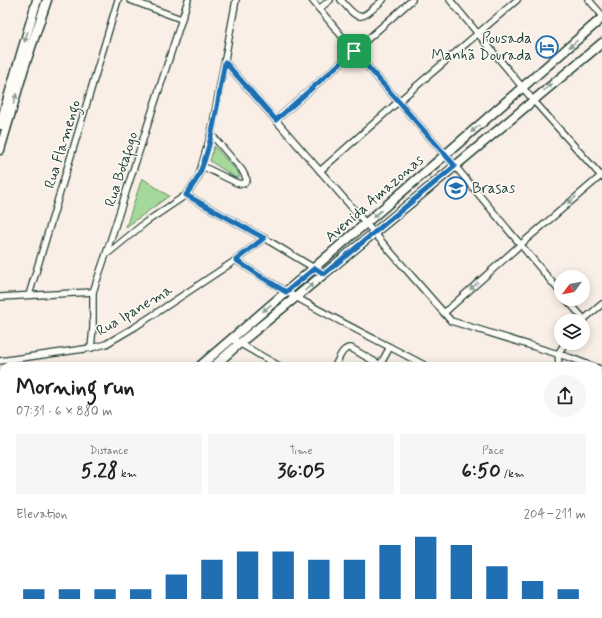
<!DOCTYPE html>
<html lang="en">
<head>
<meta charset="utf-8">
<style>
  body { margin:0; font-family:Mynerve,sans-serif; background:#f6f6f6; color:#202124; height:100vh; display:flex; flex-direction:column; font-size:15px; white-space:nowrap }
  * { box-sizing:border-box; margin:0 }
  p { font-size:13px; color:#757577 }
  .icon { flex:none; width:22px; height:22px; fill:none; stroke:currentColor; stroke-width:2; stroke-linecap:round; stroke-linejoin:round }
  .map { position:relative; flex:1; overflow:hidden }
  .panel { position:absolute; left:0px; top:362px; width:602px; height:256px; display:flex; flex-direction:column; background:#fff; border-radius:12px 12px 0 0; box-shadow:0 2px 10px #0003 }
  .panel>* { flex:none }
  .needle { width:26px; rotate:238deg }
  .fabs { position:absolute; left:554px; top:270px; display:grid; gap:8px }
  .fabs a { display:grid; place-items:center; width:36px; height:36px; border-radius:50%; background:#fff; box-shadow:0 2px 10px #0003; font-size:20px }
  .pin { position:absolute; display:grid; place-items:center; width:34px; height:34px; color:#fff; margin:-17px; border-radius:8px; box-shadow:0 2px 6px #0006 }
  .round { display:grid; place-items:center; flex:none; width:42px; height:42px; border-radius:21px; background:#f6f6f6 }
  .headline { display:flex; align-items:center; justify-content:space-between; height:68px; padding:0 16px }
  h1 { font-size:22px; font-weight:800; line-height:30px }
  .stats { display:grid; grid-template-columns:repeat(3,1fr); gap:6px; height:68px; padding:4px 16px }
  .stats div { display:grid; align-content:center; border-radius:0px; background:#f6f6f6; text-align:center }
  .stats b { font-size:20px; font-weight:800 }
  .stats small { font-size:11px; font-weight:400 }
  .stats p { font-size:11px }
  .chart { height:112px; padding:8px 16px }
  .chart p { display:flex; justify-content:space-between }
  .chart svg { width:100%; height:72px; margin-top:4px; stroke:#1f6fb2; stroke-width:6 }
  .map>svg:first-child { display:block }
  .built { fill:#f6dfd1 }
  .green { fill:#a5d89b; stroke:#628a68 }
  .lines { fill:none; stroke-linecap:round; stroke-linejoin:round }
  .street-casing { stroke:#1f3d34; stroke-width:8 }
  .secondary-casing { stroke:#1f3d34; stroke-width:11 }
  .street { stroke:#fdfcf7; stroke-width:5.5 }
  .secondary { stroke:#fdfcf7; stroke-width:8 }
  .oneway { fill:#8e9c96 }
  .route-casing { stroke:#fff; stroke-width:8 }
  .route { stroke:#1f6fb2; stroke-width:5 }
  .labels { text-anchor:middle; stroke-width:3; stroke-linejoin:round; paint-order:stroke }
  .poi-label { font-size:15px; fill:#1f3d34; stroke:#fdfcf7; text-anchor:end }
  .street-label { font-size:15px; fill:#1f3d34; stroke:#fdfcf7 }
</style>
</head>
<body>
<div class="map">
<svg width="602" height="618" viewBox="0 0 602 618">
  <rect width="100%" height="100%" fill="#faefe6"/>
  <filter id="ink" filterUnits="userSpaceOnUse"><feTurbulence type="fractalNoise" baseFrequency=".025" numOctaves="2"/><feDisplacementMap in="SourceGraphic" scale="8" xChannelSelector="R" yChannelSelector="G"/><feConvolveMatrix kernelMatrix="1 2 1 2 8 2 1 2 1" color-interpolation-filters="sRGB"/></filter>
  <g filter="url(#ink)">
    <!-- built -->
    <polygon class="built" points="454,176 467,191 458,199 445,184"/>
    <!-- green -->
    <g class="green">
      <polygon points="214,146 239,173 239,178 236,178 210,161"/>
      <polygon points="142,178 169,196 126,227"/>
    </g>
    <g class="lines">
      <!-- street casing -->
      <g class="street-casing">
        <g id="street">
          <polyline points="130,0 181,19"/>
          <polyline points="312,0 354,51 455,166 561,293"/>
          <path d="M 341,0 C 361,24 361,19 383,0"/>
          <polyline points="450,0 533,100 602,177"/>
          <polyline points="589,0 602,15"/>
          <polyline points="319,9 330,0"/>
          <polyline points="225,62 451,321 571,358 592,366"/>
          <polyline points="276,120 412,0"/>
          <polyline points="202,166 237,183 243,184 247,180 242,170 211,134"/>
          <polyline points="320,171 399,101 517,0"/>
          <polyline points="186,195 264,238 324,274"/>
          <polyline points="107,254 146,222 186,195 198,178 211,134 236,0"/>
          <path d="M 236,260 C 296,301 362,332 426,366"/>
          <polyline points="29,295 118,0"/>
          <polyline points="0,297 93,292"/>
          <polyline points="566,299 584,319"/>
          <polyline points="444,313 520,245 602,175"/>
          <polyline points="582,321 602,304"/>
          <polyline points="232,339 279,366"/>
          <polyline points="91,348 93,328 93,292 106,254 188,0"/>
          <polyline points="0,361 91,348 106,344 135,327 236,260 264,238"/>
          <polyline points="380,365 390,347"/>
          <path d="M 335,366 C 339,359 342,347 351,348 L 382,366"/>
          <polyline points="559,366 558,354 565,343"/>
          <polyline points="598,368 602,370"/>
          <polyline points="0,401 4,401"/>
          <polyline points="598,436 602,438"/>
          <polyline points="602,543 599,548 602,576"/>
          <polyline points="598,601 602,595"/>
          <polyline points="78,614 83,618"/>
          <polyline points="171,614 175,618"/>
          <polyline points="250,614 255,618"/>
          <polyline points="428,614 432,618"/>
          <polyline points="546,614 552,618"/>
          <polyline points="229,618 234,614"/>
          <polyline points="374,618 377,614"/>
          <polyline points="440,618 442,614"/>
          <polyline points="505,618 508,614"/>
          <polyline points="586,618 589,614"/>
        </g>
      </g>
      <!-- secondary casing -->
      <g class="secondary-casing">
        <g id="secondary">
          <polyline points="0,125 37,0"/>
          <polyline points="0,150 24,68 47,0"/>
          <polyline points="200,366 445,155 602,18"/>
          <polyline points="214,366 240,343 436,182 602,43"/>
          <polyline points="0,386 4,395"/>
          <polyline points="0,538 4,534"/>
          <polyline points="0,549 4,545"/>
        </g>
      </g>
      <!-- street -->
      <use href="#street" class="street"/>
      <!-- secondary -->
      <use href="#secondary" class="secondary"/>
    </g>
    <!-- one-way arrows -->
    <defs><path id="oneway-solid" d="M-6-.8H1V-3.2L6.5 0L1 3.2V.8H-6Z"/></defs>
    <g class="oneway">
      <use href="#oneway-solid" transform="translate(26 37) rotate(107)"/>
      <use href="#oneway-solid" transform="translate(573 44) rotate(139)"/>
      <use href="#oneway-solid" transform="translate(548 87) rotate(-40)"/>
      <use href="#oneway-solid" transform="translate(15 99) rotate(-74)"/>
      <use href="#oneway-solid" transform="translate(475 129) rotate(139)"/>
      <use href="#oneway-solid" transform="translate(572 200) rotate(140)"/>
      <use href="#oneway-solid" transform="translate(377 214) rotate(140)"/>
      <use href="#oneway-solid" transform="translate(474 286) rotate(138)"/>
      <use href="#oneway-solid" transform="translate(309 287) rotate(-41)"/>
      <use href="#oneway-solid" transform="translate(267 308) rotate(139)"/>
    </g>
  </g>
  <g class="lines" filter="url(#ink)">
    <!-- route casing -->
    <g class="route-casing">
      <path id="route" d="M 354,51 L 455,166 L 324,274 L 315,268 L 286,292 L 260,276 L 236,260 L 264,238 L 186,195 C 190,189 195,183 198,177 C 213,144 218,97 225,62 L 276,120 Z"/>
    </g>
    <!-- route -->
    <use href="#route" class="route"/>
  </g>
  <!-- icons -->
  <defs>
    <g id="hotel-ring" transform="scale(1.15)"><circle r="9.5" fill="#fdfcf7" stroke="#1f6fb2" stroke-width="1.5"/><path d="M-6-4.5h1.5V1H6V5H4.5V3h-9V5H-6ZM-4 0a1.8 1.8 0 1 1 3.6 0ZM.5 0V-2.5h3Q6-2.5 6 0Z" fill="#1f6fb2"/></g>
    <g id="school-ring" transform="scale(1.15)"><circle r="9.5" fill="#fdfcf7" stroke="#1f6fb2" stroke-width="1.5"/><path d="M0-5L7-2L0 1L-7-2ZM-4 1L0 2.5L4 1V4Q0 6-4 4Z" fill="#1f6fb2"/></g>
  </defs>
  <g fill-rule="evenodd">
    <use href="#hotel-ring" x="547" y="47"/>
    <use href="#school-ring" x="456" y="188"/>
  </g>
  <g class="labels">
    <!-- poi labels -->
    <g class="poi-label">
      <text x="532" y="43">Pousada<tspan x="532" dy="17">Manhã Dourada</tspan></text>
      <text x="472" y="193" text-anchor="start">Brasas</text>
    </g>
    <!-- street labels -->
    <g class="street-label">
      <text transform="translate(62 144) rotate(-73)" y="5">Rua Flamengo</text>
      <text transform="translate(121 169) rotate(-72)" y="5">Rua Botafogo</text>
      <text transform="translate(374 198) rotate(-41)" y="5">Avenida Amazonas</text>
      <text transform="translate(134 310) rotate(-31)" y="5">Rua Ipanema</text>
    </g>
  </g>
</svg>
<div class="fabs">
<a><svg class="needle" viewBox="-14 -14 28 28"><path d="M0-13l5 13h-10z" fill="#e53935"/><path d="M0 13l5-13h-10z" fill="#757577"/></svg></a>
<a><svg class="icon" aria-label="layers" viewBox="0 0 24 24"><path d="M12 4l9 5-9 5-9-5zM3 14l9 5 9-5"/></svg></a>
</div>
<div class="pin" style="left:354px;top:51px;background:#1e9e55"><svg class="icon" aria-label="arrive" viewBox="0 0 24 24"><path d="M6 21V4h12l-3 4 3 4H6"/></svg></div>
<section class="panel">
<div class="headline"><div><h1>Morning run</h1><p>07:31 · 6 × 880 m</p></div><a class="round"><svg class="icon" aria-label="share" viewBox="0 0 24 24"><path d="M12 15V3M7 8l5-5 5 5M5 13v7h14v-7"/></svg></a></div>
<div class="stats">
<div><p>Distance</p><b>5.28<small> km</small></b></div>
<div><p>Time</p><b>36:05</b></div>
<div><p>Pace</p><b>6:50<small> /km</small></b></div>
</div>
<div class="chart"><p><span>Elevation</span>204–211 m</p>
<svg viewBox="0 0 160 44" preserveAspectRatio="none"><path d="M5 44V38M15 44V38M25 44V38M35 44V38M45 44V29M55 44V20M65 44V15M75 44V15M85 44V20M95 44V20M105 44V11M115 44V6M125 44V11M135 44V24M145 44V33M155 44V38"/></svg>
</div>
</section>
</div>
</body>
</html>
